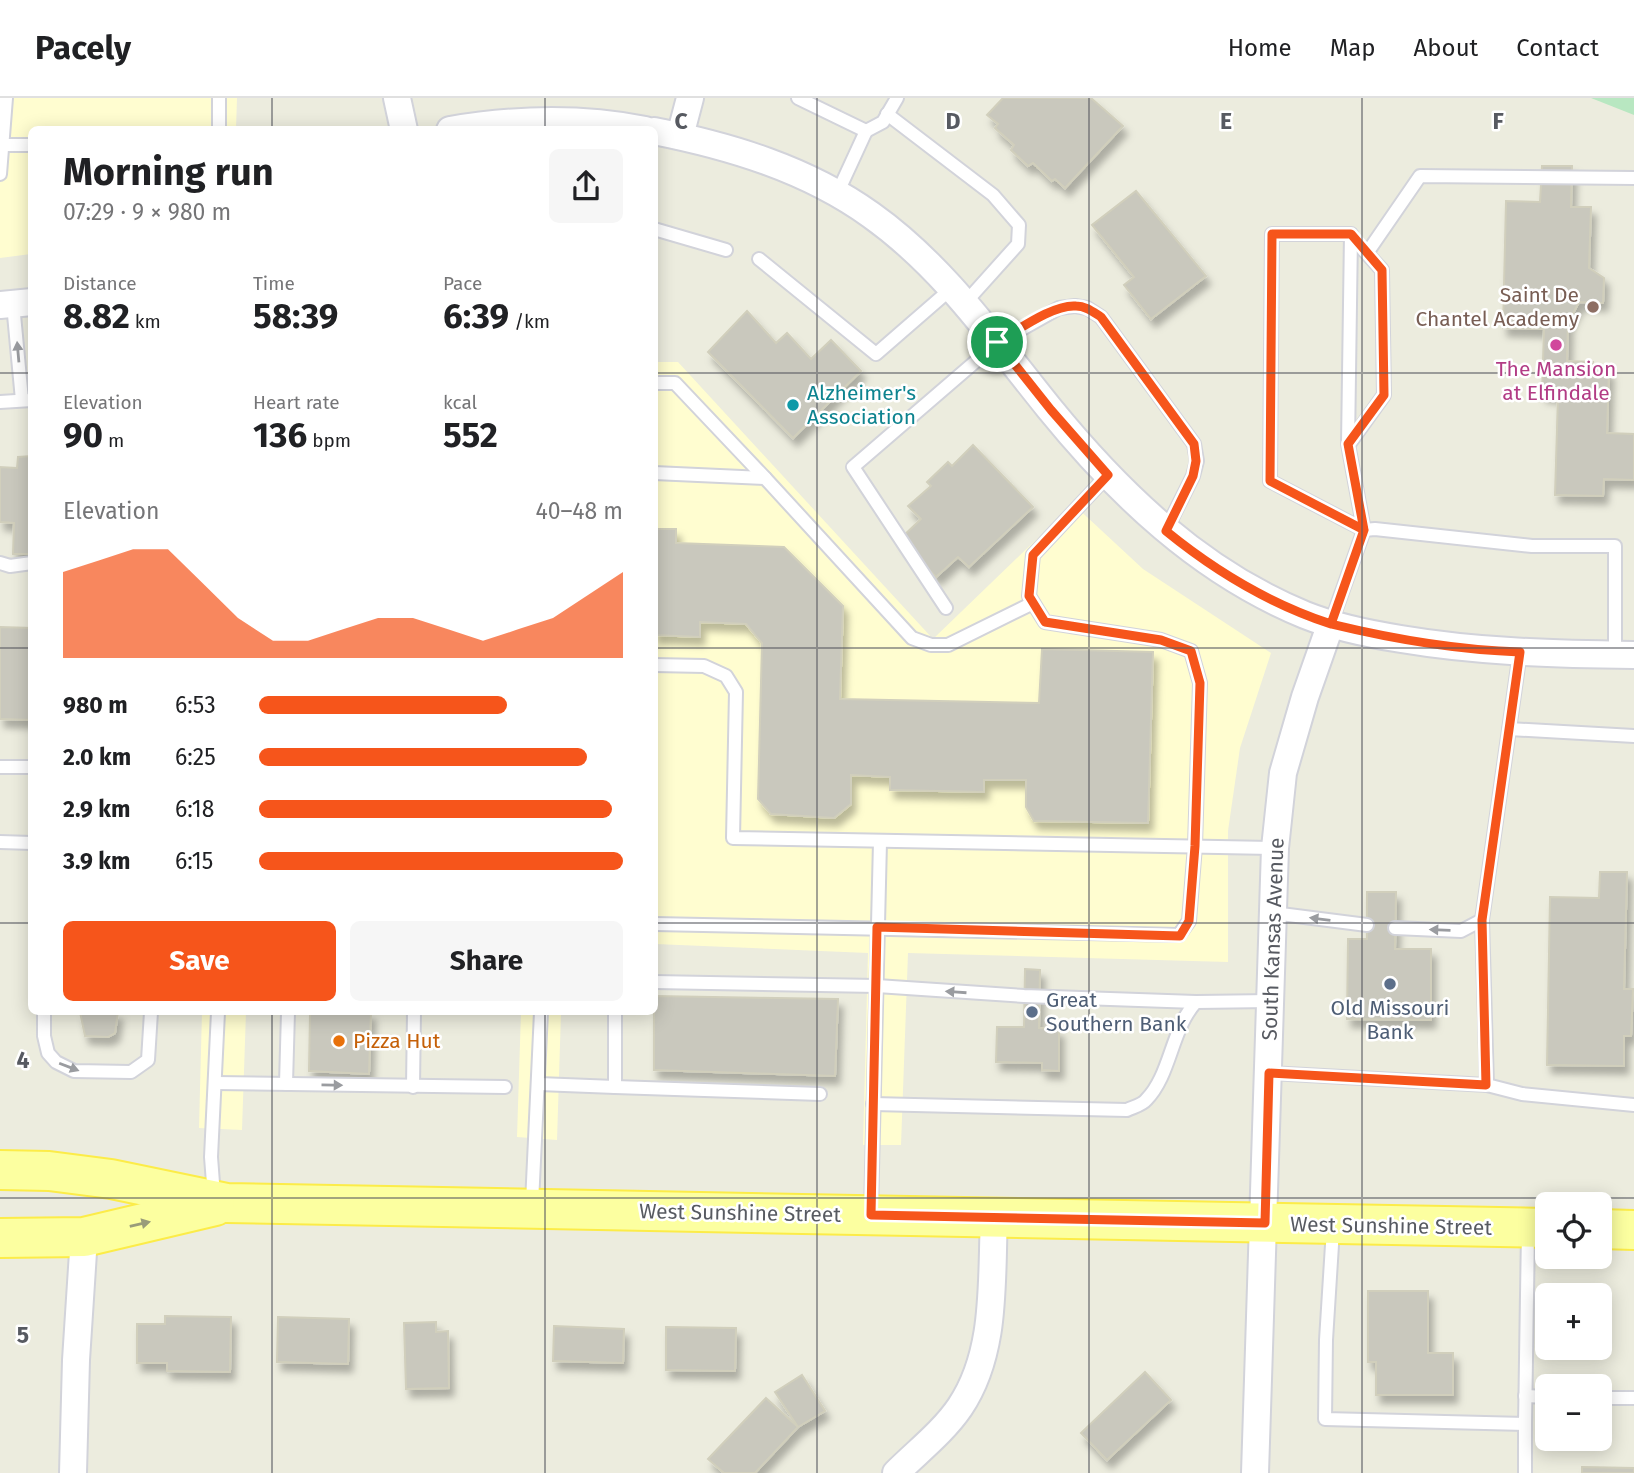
<!DOCTYPE html>
<html lang="en">
<head>
<meta charset="utf-8">
<style>
  body { margin:0; font-family:"Fira Sans",sans-serif; background:#f6f6f6; color:#202124; height:100vh; display:flex; flex-direction:column; font-size:26px; white-space:nowrap }
  * { box-sizing:border-box; margin:0 }
  p { font-size:23px; color:#757577 }
  .icon { flex:none; width:38px; height:38px; fill:none; stroke:currentColor; stroke-width:2; stroke-linecap:round; stroke-linejoin:round }
  .map { position:relative; flex:1; overflow:hidden }
  .panel { position:absolute; left:28px; top:28px; width:630px; height:889px; display:flex; flex-direction:column; background:#fff; border-radius:10px; box-shadow:0 4px 18px #0003 }
  .panel>* { flex:none }
  .fabs { position:absolute; left:1535px; top:1094px; display:grid; gap:14px }
  .fabs a { display:grid; place-items:center; width:77px; height:77px; border-radius:10px; background:#fff; box-shadow:0 4px 18px #0003; font-size:35px }
  .pin { position:absolute; display:grid; place-items:center; width:60px; height:60px; color:#fff; margin:-30px; border:4px solid #fff; border-radius:50%; box-shadow:0 2px 7px #0007 }
  .round { display:grid; place-items:center; flex:none; width:74px; height:74px; border-radius:10px; background:#f6f6f6 }
  .overview { display:flex; align-items:center; justify-content:space-between; height:119px; padding:0 35px }
  h1 { font-size:38px; font-weight:700; line-height:52px }
  .metrics { display:grid; grid-template-columns:repeat(3,1fr); gap:10px; height:119px; padding:7px 35px }
  .metrics div { display:grid; align-content:center }
  .metrics b { font-size:35px; font-weight:700 }
  .metrics small { font-size:19px; font-weight:400 }
  .metrics p { font-size:19px }
  .chart { height:196px; padding:14px 35px }
  .chart p { display:flex; justify-content:space-between }
  .chart svg { width:100%; height:126px; margin-top:7px; fill:#f6551b; opacity:.7 }
  .button { display:flex; gap:14px; margin-top:auto; padding:14px 35px }
  .button a { flex:1; height:80px; border-radius:10px; background:#f6551b; color:#fff; font-size:28px; font-weight:700; line-height:80px; text-align:center }
  .button a+a { background:#f6f6f6; color:#202124 }
  ul { padding:0 35px; list-style:none; font-size:23px }
  li { display:grid; grid-template-columns:112px 84px 1fr; align-items:center; height:52px }
  li i { height:18px; border-radius:9px; background:#f6551b }
  header { display:flex; align-items:center; gap:42px; box-sizing:border-box; height:98px; padding:0 35px; background:#fff; border-bottom:2px solid #e0e0e0 }
  header strong { font-size:33px }
  nav { display:flex; gap:38px; margin-inline-start:auto; font-size:24px }
  .map>svg:first-child { display:block }
  .commercial { fill:#fffdd0 }
  .green { fill:#b8e7c1 }
  .building { fill:#c9c8bd; stroke:#d1cfbc; stroke-width:2; filter:url(#shadow) }
  .lines { fill:none; stroke-linecap:round; stroke-linejoin:round }
  .lane-casing { stroke:#d2d3da; stroke-width:16 }
  .street-casing { stroke:#d2d3da; stroke-width:30 }
  .primary-casing { stroke:#fcec48; stroke-width:42 }
  .lane { stroke:#fff; stroke-width:12 }
  .street { stroke:#fff; stroke-width:26 }
  .primary { stroke:#fcffa0; stroke-width:38 }
  .oneway { fill:#9a9ca0 }
  .oneway2 { fill:#999c7a }
  .route-casing { stroke:#fff; stroke-width:14 }
  .route { stroke:#f6551b; stroke-width:9 }
  .grid { fill:none; stroke:#575a61; stroke-width:2; stroke-opacity:0.55 }
  .education-dot { fill:#8d6e63; stroke:#fff; stroke-width:2.5 }
  .hotel-dot { fill:#d1479c; stroke:#fff; stroke-width:2.5 }
  .culture-dot { fill:#0f9aa8; stroke:#fff; stroke-width:2.5 }
  .service-dot { fill:#5c6f8a; stroke:#fff; stroke-width:2.5 }
  .food-dot { fill:#e8710a; stroke:#fff; stroke-width:2.5 }
  .labels { text-anchor:middle; stroke-width:5; stroke-linejoin:round; paint-order:stroke }
  .education-label { font-size:21px; fill:#785e54; stroke:#fff; text-anchor:end }
  .hotel-label { font-size:21px; fill:#b23c85; stroke:#fff }
  .culture-label { font-size:21px; fill:#0d838f; stroke:#fff; text-anchor:start }
  .street-label { font-size:21px; fill:#575a61; stroke:#fff }
  .service-label { font-size:21px; fill:#4e5e75; stroke:#fff; text-anchor:start }
  .food-label { font-size:21px; fill:#c56008; stroke:#fff; text-anchor:start }
  .grid-label { font-size:23px; text-anchor:middle; font-weight:bold; fill:#575a61; stroke:#fff; stroke-width:5; stroke-linejoin:round; paint-order:stroke }
</style>
</head>
<body>
<header>
<strong>Pacely</strong>
<nav><a>Home</a><a>Map</a><a>About</a><a>Contact</a></nav>
</header>
<div class="map">
<svg width="1634" height="1375" viewBox="0 0 1634 1375">
  <defs>
    <filter id="shadow"><feDropShadow dx="4.5" dy="8" stdDeviation="3.5" flood-color="#0004"/></filter>
  </defs>
  <rect width="100%" height="100%" fill="#ececde"/>
  <!-- commercial -->
  <g class="commercial">
    <polygon points="0,0 237,0 236,31 32,32 31,156 0,160"/>
    <polygon points="655,264 678,264 933,541 1073,406 1143,471 1271,555 1240,650 1228,733 1228,864 908,855 901,1047 863,1047 868,855 655,846"/>
    <polygon points="202,914 246,914 242,1032 199,1030"/>
    <polygon points="521,914 561,914 557,1042 517,1039"/>
  </g>
  <!-- green -->
  <polygon class="green" points="1591,0 1634,0 1634,17"/>
  <!-- building -->
  <g class="building">
    <polygon points="1003,0 1091,0 1123,28 1065,90 1055,81 1052,83 1033,65 1028,68 1011,52 1014,47 995,30 998,26 987,17"/>
    <polygon points="1542,68 1572,68 1571,109 1591,109 1589,170 1604,180 1603,205 1579,204 1568,225 1567,263 1593,264 1592,271 1609,272 1607,335 1634,336 1634,382 1604,381 1603,398 1555,397 1558,297 1542,296 1544,231 1503,230 1506,103 1540,104"/>
    <polygon points="1136,93 1206,178 1151,221 1124,187 1134,179 1092,127"/>
    <polygon points="747,213 776,245 787,235 811,261 831,242 861,273 793,340 708,254"/>
    <polygon points="973,347 1033,409 969,469 958,459 936,479 900,441 921,421 908,408 931,388 927,384 948,364 952,368"/>
    <polygon points="32,358 32,456 13,456 14,425 0,424 0,369 17,370 18,359"/>
    <polygon points="654,431 676,431 676,445 784,449 843,508 840,601 1039,605 1042,551 1153,554 1148,725 1034,723 1026,709 1026,682 984,682 984,694 890,692 890,679 851,677 851,706 834,720 771,716 758,701 762,545 746,526 700,524 700,539 654,537"/>
    <polygon points="0,529 32,530 32,622 0,621"/>
    <polygon points="1600,774 1627,774 1624,891 1633,891 1631,938 1624,938 1624,968 1547,967 1550,799 1599,800"/>
    <polygon points="1367,794 1396,794 1395,851 1431,851 1431,922 1347,921 1348,841 1367,841"/>
    <polygon points="1025,871 1040,872 1039,930 1059,931 1059,973 1042,972 1042,965 996,964 997,929 1024,929"/>
    <polygon points="654,898 838,901 835,978 654,972"/>
    <polygon points="80,914 118,914 115,935 108,939 85,938"/>
    <polygon points="310,914 371,914 369,976 309,973"/>
    <polygon points="1368,1193 1428,1193 1428,1255 1453,1255 1453,1297 1376,1297 1376,1264 1368,1264"/>
    <polygon points="165,1218 231,1219 230,1274 167,1273 167,1265 137,1265 137,1226 165,1226"/>
    <polygon points="278,1219 349,1221 348,1266 277,1264"/>
    <polygon points="436,1224 436,1234 448,1233 449,1290 406,1291 404,1225"/>
    <polygon points="554,1228 624,1231 623,1265 553,1263"/>
    <polygon points="666,1229 736,1230 735,1273 666,1272"/>
    <polygon points="1145,1274 1171,1302 1107,1362 1081,1335"/>
    <polygon points="802,1277 825,1313 798,1329 775,1294"/>
    <polygon points="766,1300 798,1329 755,1375 724,1375 708,1361"/>
    <polygon points="1582,1369 1634,1370 1634,1375 1582,1375"/>
  </g>
  <g class="lines">
    <!-- lane casing -->
    <g class="lane-casing">
      <g id="lane">
        <polyline points="798,0 866,33 837,96"/>
        <polyline points="887,16 993,97 1019,127 1018,146 965,205"/>
        <polyline points="219,32 219,0"/>
        <polyline points="866,33 883,24 897,0"/>
        <polyline points="2,47 32,47"/>
        <polyline points="0,76 6,0"/>
        <polyline points="654,131 726,152"/>
        <polygon points="1272,136 1351,136 1348,346 1364,432 1270,383"/>
        <polyline points="1367,155 1420,78 1634,80"/>
        <polyline points="759,161 876,256 952,190"/>
        <polyline points="13,206 22,302"/>
        <polyline points="654,285 675,285 765,380"/>
        <polyline points="0,304 32,302"/>
        <polyline points="1349,346 1384,297 1382,172 1361,149"/>
        <polyline points="654,375 765,380 912,540 931,547 948,547 1033,505"/>
        <polyline points="0,465 10,468 32,465"/>
        <polyline points="946,510 853,369 997,245 1059,210 1075,208 1087,210 1101,219 1194,346 1197,363 1193,378 1166,432"/>
        <polyline points="1331,525 1364,432 1375,431 1532,448 1615,448 1615,557"/>
        <polyline points="654,567 704,568 726,578 736,594 733,740 1275,750"/>
        <polyline points="1509,631 1634,638"/>
        <polyline points="0,669 32,669"/>
        <polyline points="0,744 32,745"/>
        <polyline points="1273,815 1367,827"/>
        <polyline points="654,826 1179,837 1189,823 1195,748 1200,585 1191,553 1161,542 1045,524 1029,498 1033,457 1108,377"/>
        <polyline points="1395,830 1461,833 1482,822"/>
        <polyline points="654,884 877,888 1024,898 1196,904"/>
        <polyline points="44,914 44,938 48,955 56,964 74,973 131,974 148,962 151,914"/>
        <polyline points="1269,975 1487,987 1522,996 1634,1007"/>
        <polyline points="215,985 505,989"/>
        <polyline points="286,986 288,914"/>
        <polyline points="539,986 615,989 615,914"/>
        <polyline points="1487,987 1482,822 1520,554"/>
        <polyline points="413,989 414,914"/>
        <polyline points="615,989 820,996"/>
        <path d="M 873,1006 L 1127,1012 C 1133,1009 1142,1007 1146,1002 C 1171,977 1171,931 1196,904 L 1271,903"/>
        <polyline points="214,1098 211,1059 218,914"/>
        <polyline points="532,1105 541,914"/>
        <polyline points="871,1114 880,744"/>
        <polyline points="1333,1131 1326,1242 1325,1321 1525,1326 1528,1133"/>
        <polyline points="1525,1298 1547,1299"/>
        <polyline points="1600,1300 1634,1300"/>
        <polyline points="1525,1375 1525,1326"/>
      </g>
    </g>
    <!-- street casing -->
    <g class="street-casing">
      <g id="street">
        <polyline points="397,0 404,32"/>
        <path d="M 450,32 C 515,21 580,19 645,32"/>
        <path d="M 654,33 C 730,48 807,71 871,117 C 943,168 994,242 1049,310 C 1119,396 1200,474 1305,517 C 1335,529 1369,536 1401,541 C 1478,554 1556,556 1634,557"/>
        <polyline points="680,38 690,0"/>
        <polyline points="0,207 32,204"/>
        <polyline points="73,1375 76,1262 84,1139"/>
        <path d="M 896,1375 C 917,1354 943,1334 960,1309 C 997,1254 991,1183 994,1120"/>
        <polyline points="1255,1375 1275,750 1283,675 1305,599 1331,525"/>
      </g>
    </g>
    <!-- primary casing -->
    <g class="primary-casing">
      <g id="primary">
        <polyline points="0,1072 49,1073 111,1081 227,1105 1547,1130"/>
        <polyline points="1600,1131 1634,1132"/>
        <polyline points="0,1140 84,1139 215,1108"/>
      </g>
    </g>
    <!-- lane -->
    <use href="#lane" class="lane"/>
    <!-- street -->
    <use href="#street" class="street"/>
    <!-- primary -->
    <use href="#primary" class="primary"/>
  </g>
  <!-- one-way arrows -->
  <defs><path id="oneway-solid" d="M-6-.8H1V-3.2L6.5 0L1 3.2V.8H-6Z" transform="scale(1.75)"/></defs>
  <g class="oneway">
    <use href="#oneway-solid" transform="translate(18 254) rotate(-95)"/>
    <use href="#oneway-solid" transform="translate(1320 821) rotate(-173)"/>
    <use href="#oneway-solid" transform="translate(1440 832) rotate(-178)"/>
    <use href="#oneway-solid" transform="translate(956 894) rotate(-176)"/>
    <use href="#oneway-solid" transform="translate(69 969) rotate(21)"/>
    <use href="#oneway-solid" transform="translate(332 987) rotate(1)"/>
  </g>
  <use class="oneway2" href="#oneway-solid" transform="translate(140 1126) rotate(-13)"/>
  <g class="lines">
    <!-- route casing -->
    <g class="route-casing">
      <path id="route" d="M 997,244 L 1051,312 L 1108,377 L 1033,457 L 1029,498 L 1045,524 L 1161,542 L 1191,553 L 1200,585 L 1195,748 L 1189,823 L 1180,838 L 877,829 L 871,1117 L 1265,1125 L 1269,975 L 1486,987 L 1482,822 L 1520,554 C 1456,552 1393,541 1331,526 L 1364,432 L 1348,346 L 1384,297 L 1382,172 L 1351,136 L 1272,136 L 1270,383 L 1364,432 L 1331,526 C 1270,506 1215,473 1166,433 L 1193,378 L 1196,363 L 1194,346 L 1101,219 C 1093,214 1086,208 1076,208 C 1053,206 1017,233 997,244"/>
    </g>
    <!-- route -->
    <use href="#route" class="route"/>
  </g>
  <!-- grid -->
  <path class="grid" d="M 272,0 L 272,32M 545,0 L 545,32M 817,0 L 817,1375M 1089,0 L 1089,1375M 1362,0 L 1362,1375M 0,275 L 32,275M 654,275 L 1634,275M 0,550 L 32,550M 654,550 L 1634,550M 0,825 L 32,825M 654,825 L 1634,825M 272,914 L 272,1375M 545,914 L 545,1375M 0,1100 L 1634,1100"/>
  <!-- markers -->
  <circle class="education-dot" cx="1593" cy="209" r="7"/>
  <circle class="hotel-dot" cx="1556" cy="247" r="7"/>
  <circle class="culture-dot" cx="793" cy="307" r="7"/>
  <g class="service-dot">
    <circle cx="1390" cy="886" r="7"/>
    <circle cx="1032" cy="914" r="7"/>
  </g>
  <circle class="food-dot" cx="339" cy="943" r="7"/>
  <g class="labels">
    <!-- education labels -->
    <g class="education-label">
      <text x="1579" y="204">Saint De<tspan x="1579" dy="24">Chantel Academy</tspan></text>
    </g>
    <!-- hotel labels -->
    <g class="hotel-label">
      <text x="1556" y="278">The Mansion<tspan x="1556" dy="24">at Elfindale</tspan></text>
    </g>
    <!-- culture labels -->
    <g class="culture-label">
      <text x="807" y="302">Alzheimer's<tspan x="807" dy="24">Association</tspan></text>
    </g>
    <!-- street labels -->
    <g class="street-label">
      <text transform="translate(1273 841) rotate(-88)" y="7">South Kansas Avenue</text>
      <text transform="translate(740 1115) rotate(1)" y="7">West Sunshine Street</text>
      <text transform="translate(1391 1128) rotate(1)" y="7">West Sunshine Street</text>
    </g>
    <!-- service labels -->
    <g class="service-label">
      <text x="1046" y="909">Great<tspan x="1046" dy="24">Southern Bank</tspan></text>
      <text x="1390" y="917" text-anchor="middle">Old Missouri<tspan x="1390" dy="24">Bank</tspan></text>
    </g>
    <!-- food labels -->
    <g class="food-label">
      <text x="353" y="950">Pizza Hut</text>
    </g>
  </g>
  <g class="grid-label">
    <text x="681" y="31">C</text>
    <text x="953" y="31">D</text>
    <text x="1226" y="31">E</text>
    <text x="1498" y="31">F</text>
    <text x="23" y="970">4</text>
    <text x="23" y="1245">5</text>
  </g>
</svg>
<div class="fabs">
<a><svg class="icon" aria-label="locate" viewBox="0 0 24 24"><circle cx="12" cy="12" r="6"/><path d="M12 2v4M12 18v4M2 12h4M18 12h4"/></svg></a>
<a>+</a>
<a>−</a>
</div>
<div class="pin" style="left:997px;top:244px;background:#1e9e55"><svg class="icon" aria-label="arrive" viewBox="0 0 24 24"><path d="M6 21V4h12l-3 4 3 4H6"/></svg></div>
<section class="panel">
<div class="overview"><div><h1>Morning run</h1><p>07:29 · 9 × 980 m</p></div><a class="round"><svg class="icon" aria-label="share" viewBox="0 0 24 24"><path d="M12 15V3M7 8l5-5 5 5M5 13v7h14v-7"/></svg></a></div>
<div class="metrics">
<div><p>Distance</p><b>8.82<small> km</small></b></div>
<div><p>Time</p><b>58:39</b></div>
<div><p>Pace</p><b>6:39<small> /km</small></b></div>
</div>
<div class="metrics">
<div><p>Elevation</p><b>90<small> m</small></b></div>
<div><p>Heart rate</p><b>136<small> bpm</small></b></div>
<div><p>kcal</p><b>552</b></div>
</div>
<div class="chart"><p><span>Elevation</span>40–48 m</p>
<svg viewBox="0 0 160 44" preserveAspectRatio="none"><path d="M0 44V14L10 10L20 6L30 6L40 18L50 30L60 38L70 38L80 34L90 30L100 30L110 34L120 38L130 34L140 30L150 22L160 14V44z"/></svg>
</div>
<ul>
<li><b>980 m</b>6:53<i style="width:68%"></i></li>
<li><b>2.0 km</b>6:25<i style="width:90%"></i></li>
<li><b>2.9 km</b>6:18<i style="width:97%"></i></li>
<li><b>3.9 km</b>6:15<i style="width:100%"></i></li>
</ul>
<div class="button"><a>Save</a><a>Share</a></div>
</section>
</div>
</body>
</html>
